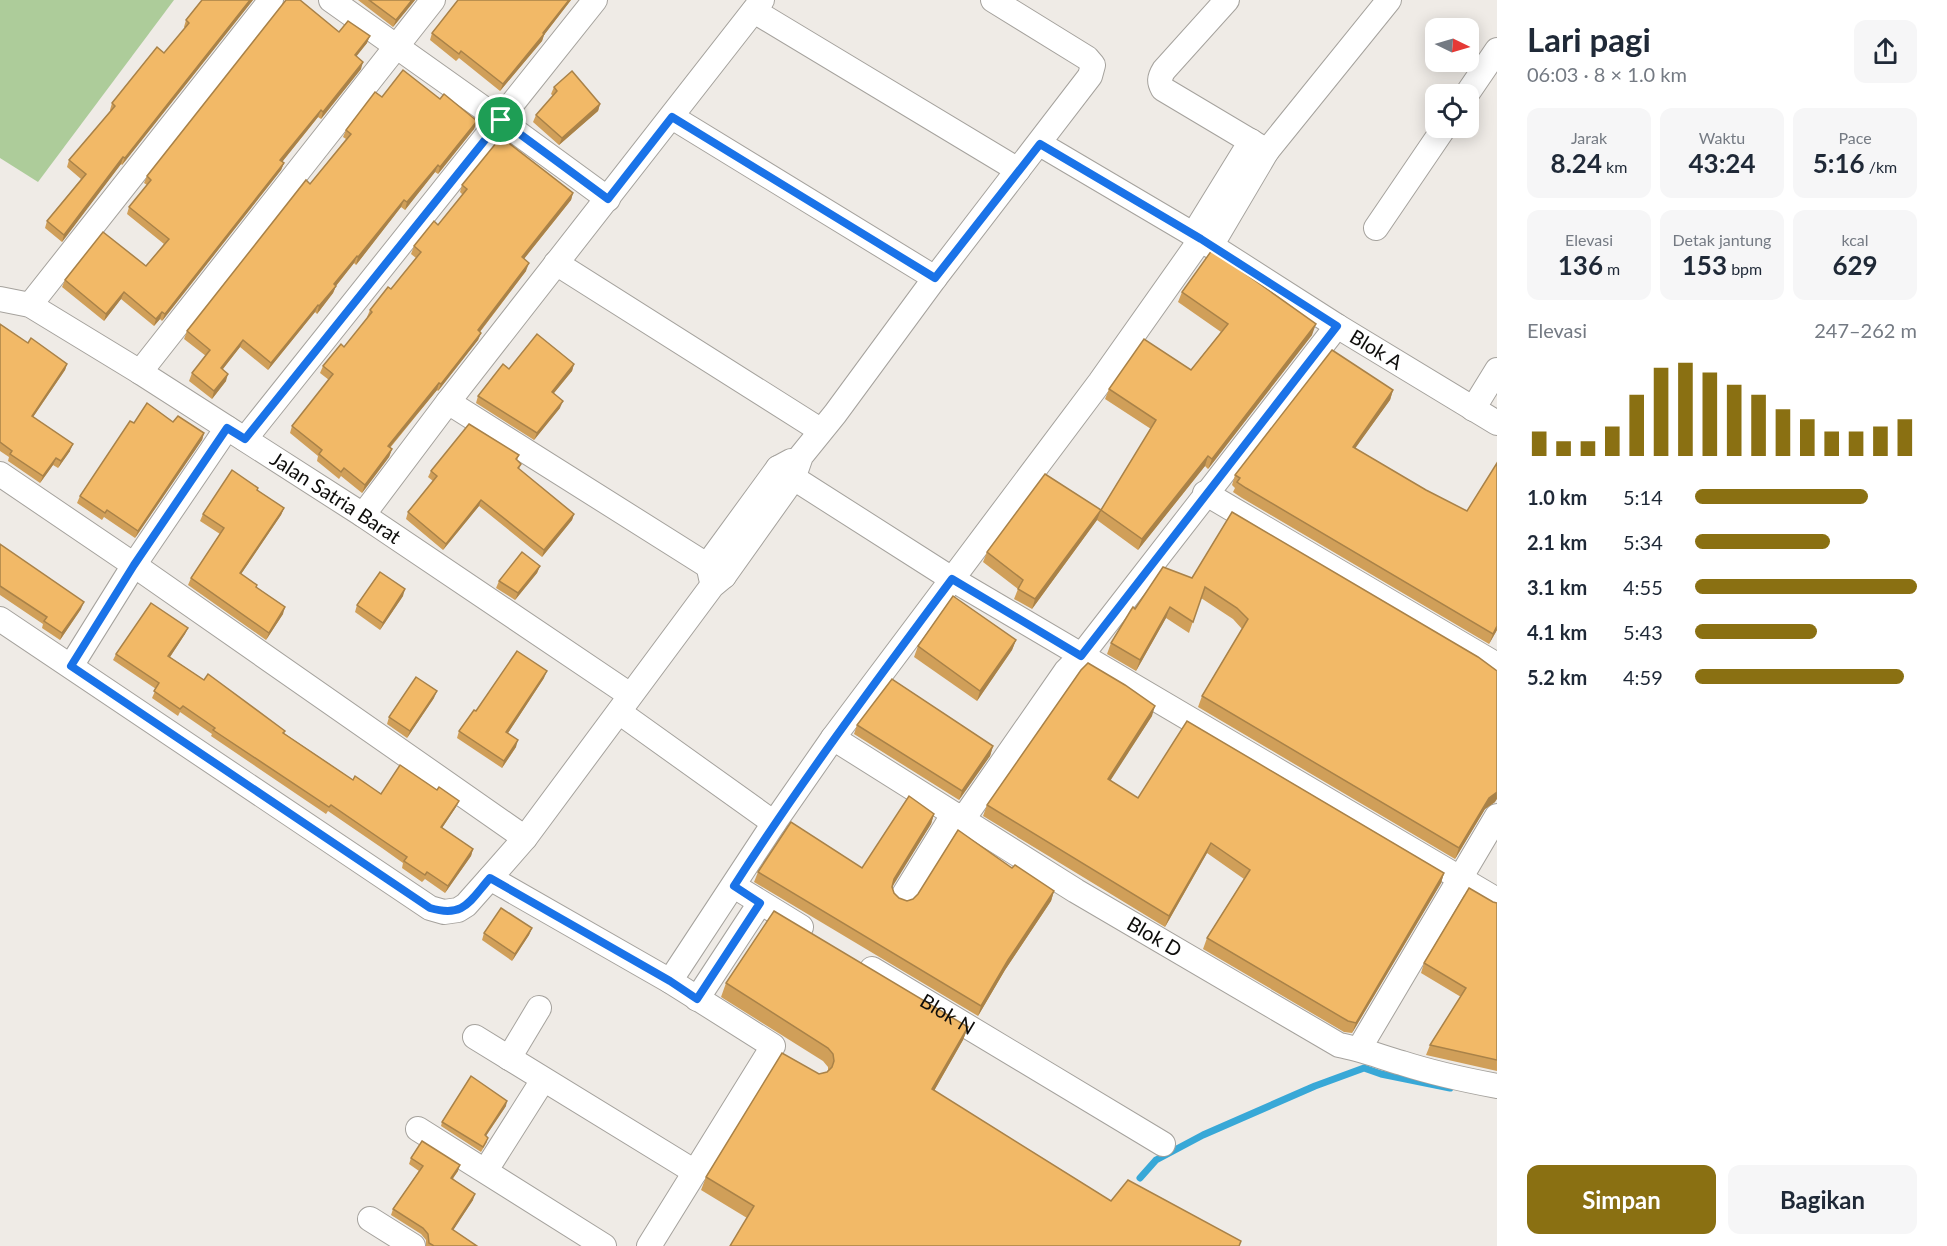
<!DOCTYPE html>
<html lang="id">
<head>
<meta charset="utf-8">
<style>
  body { margin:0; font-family:Lato,sans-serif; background:#f6f6f7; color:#1f2937; height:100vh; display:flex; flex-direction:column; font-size:22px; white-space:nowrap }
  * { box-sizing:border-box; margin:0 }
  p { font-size:20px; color:#747a83 }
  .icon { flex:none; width:33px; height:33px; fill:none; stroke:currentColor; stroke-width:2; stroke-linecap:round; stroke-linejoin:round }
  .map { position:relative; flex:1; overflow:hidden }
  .side { display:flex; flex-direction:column; background:#fff; width:450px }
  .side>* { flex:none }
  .needle { width:39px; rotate:95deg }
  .tools { position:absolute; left:1425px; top:18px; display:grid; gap:12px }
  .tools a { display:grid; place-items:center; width:54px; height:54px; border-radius:12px; background:#fff; box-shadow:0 3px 15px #0003; font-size:30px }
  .pin { position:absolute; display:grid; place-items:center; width:51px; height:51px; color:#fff; margin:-26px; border:3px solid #fff; border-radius:50%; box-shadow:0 2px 6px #0007 }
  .round { display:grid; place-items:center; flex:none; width:63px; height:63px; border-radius:12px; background:#f6f6f7 }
  .headline { display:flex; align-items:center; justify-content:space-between; height:102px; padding:0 30px }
  h1 { font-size:33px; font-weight:700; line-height:45px }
  .stats { display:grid; grid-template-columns:repeat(3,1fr); gap:9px; height:102px; padding:6px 30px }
  .stats div { display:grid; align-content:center; border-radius:12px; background:#f6f6f7; text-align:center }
  .stats b { font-size:26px; font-weight:700 }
  .stats small { font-size:16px; font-weight:400 }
  .stats p { font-size:16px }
  .chart { height:168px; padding:12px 30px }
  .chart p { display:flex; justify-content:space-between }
  .chart svg { width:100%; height:108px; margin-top:6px; stroke:#8a7012; stroke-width:6 }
  .button { display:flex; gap:12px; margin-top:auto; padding:12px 30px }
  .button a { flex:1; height:69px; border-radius:12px; background:#8a7012; color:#fff; font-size:24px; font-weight:700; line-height:69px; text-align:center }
  .button a+a { background:#f6f6f7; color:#1f2937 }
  ul { padding:0 30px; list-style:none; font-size:20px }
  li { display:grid; grid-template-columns:96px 72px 1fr; align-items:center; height:45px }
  li i { height:15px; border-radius:8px; background:#8a7012 }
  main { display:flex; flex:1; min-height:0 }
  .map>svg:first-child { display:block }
  .green { fill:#adcc9a }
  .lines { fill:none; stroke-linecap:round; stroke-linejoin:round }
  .stream { stroke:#38a8d7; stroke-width:7 }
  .street-casing { stroke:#a5a29d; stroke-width:26 }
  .street { stroke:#fff; stroke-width:24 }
  .wall { fill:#d09f59 }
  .shaded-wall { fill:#a98248 }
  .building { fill:#f2b967; stroke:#a98248; stroke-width:1.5 }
  .route-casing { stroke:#fff; stroke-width:12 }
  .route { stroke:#1a73e8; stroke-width:8 }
  .labels { text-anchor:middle; stroke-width:4.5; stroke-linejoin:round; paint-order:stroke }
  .street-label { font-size:20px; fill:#0e0d0b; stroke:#efebe6 }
</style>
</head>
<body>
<main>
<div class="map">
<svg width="1497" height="1246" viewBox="0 0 1497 1246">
  <rect width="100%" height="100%" fill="#efebe6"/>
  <!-- green -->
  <polygon class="green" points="0,0 174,0 38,182 0,158"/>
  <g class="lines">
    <!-- stream -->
    <polyline class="stream" points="1140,1178 1156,1160 1203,1135 1315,1086 1364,1068 1381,1074 1450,1088"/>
    <!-- street casing -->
    <g class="street-casing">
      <g id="street">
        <polyline points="331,0 500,120 608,199"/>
        <path d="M 1227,0 L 1164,70 C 1159,78 1159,82 1163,89 L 1267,151"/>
        <polyline points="754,11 1018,170"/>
        <polyline points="1467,94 1497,50"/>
        <polyline points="672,117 935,278"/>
        <path id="s1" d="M 1040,144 L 1201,239 L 1337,326 L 1497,423"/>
        <polyline points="1376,228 1444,128"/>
        <polyline points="1193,235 1251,141"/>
        <polyline points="1211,246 1267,151 1389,0"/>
        <polyline points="556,263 820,430"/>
        <path id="s2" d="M 0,299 L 30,305 L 140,372 L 363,515 L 630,695"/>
        <polyline points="30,305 271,0"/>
        <polyline points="140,372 433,0"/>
        <polyline points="448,402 724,576"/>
        <polyline points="1473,409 1497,370"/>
        <polyline points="245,439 595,0"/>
        <polyline points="778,468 952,579 1497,900"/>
        <polyline points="0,474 134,565 525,838"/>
        <polyline points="1205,493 1497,665"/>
        <polyline points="363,515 448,402 762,0"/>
        <polyline points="711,578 708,564 778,468 791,461"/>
        <polyline points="0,619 430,908 444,912 458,910 466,905 490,878 525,838 712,586 724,576 793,479 801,456 835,414 935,278 1090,76 1093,65 1087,58 993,0"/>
        <polyline points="71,666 134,565 227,428"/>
        <polyline points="619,712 774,823"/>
        <path id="s3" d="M 833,738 L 1076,891 L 1339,1045 C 1361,1049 1381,1057 1402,1063 C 1433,1073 1465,1080 1497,1086"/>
        <polyline points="490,878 670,981 773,1046 649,1246"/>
        <polyline points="734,886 801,927"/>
        <polyline points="903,896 948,823 968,812 1066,671 1081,656 1337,326"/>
        <path id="s4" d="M 872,969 L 1163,1144"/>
        <polyline points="670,981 774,823 833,738 1100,382 1201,239"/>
        <polyline points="697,999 760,903"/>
        <polyline points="475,1037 695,1172"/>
        <polyline points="1359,1049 1497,816"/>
        <polyline points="509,1058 539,1008"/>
        <polyline points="418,1129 604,1246"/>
        <polyline points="486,1170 543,1080"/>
        <polyline points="370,1219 413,1246"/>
      </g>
    </g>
    <!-- street -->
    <use href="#street" class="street"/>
  </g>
  <!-- wall -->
  <g class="wall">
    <polygon points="202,0 253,0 122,165 121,164 62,242 45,228 47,221 81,179 67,167 69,160 111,111 110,110 112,103 164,53 185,28 184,27 186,20"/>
    <polygon points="285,0 300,0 339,32 367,43 356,56 361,69 321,119 318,117 282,162 284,163 281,170 162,321 160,319 154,326 121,299 104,321 62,287 65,280 146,266 164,244 127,214 129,207 147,185 144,183 147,176 285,2"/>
    <polygon points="358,0 415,0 393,27"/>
    <polygon points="458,0 571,0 544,35 542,41 500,91 459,58 456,61 430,40 432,33"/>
    <polygon points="554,87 600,104 598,111 559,145 533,122 536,115 553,96 551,94"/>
    <polygon points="382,97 440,99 477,121 474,129 438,174 435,172 405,210 401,207 356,265 354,263 336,286 333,293 317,314 315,312 268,370 240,347 223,369 226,381 212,399 189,381 192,373 206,356 184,339 187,331 310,184 346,139 343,137 346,130"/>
    <polygon points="462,185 573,193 571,200 524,259 526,271 480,332 481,333 478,340 438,391 437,390 390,448 392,449 389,457 362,493 341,476 339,479 317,461 318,456 290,433 292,426 329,380 320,373 323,366 344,347 368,318 367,317 370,310 391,289 416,258 411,254 414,246 438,225 463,195 460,192"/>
    <polygon points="1182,292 1312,335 1208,469 1205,466 1138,550 1097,520 1032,609 1014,599 1018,589 983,562 987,552 1101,510 1151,429 1105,399 1109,389 1191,370 1221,332 1178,302"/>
    <polygon points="0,324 28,343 67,364 65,370 33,417 70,451 58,468 53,465 40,483 8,461 9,457 0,451"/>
    <polygon points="574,364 572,371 554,393 560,408 534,440 476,403 478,396 509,369"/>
    <polygon points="1393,390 1390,400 1355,448 1497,630 1489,644 1242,498 1233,492 1235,488 1232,485 1235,475"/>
    <polygon points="173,422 204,433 202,440 135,538 104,517 102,520 77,503 80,496 134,423"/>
    <polygon points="519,455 517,460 521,464 519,469 574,514 572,520 542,557 479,506 443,550 406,519 408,512 433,481 428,477 431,471"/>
    <polygon points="258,488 257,490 284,508 281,515 241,574 283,614 266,640 188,585 191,578 220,534 200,521 203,514"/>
    <polygon points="1232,512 1495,802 1485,809 1455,859 1198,707 1202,696 1242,629 1233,619 1201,598 1189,633 1166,618 1136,671 1107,654 1111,643 1135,609 1192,578"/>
    <polygon points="0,544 81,609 60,640 42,628 43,624 0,595"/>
    <polygon points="540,566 537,573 515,600 496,588 499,581"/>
    <polygon points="403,596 380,630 355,612 357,605"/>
    <polygon points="188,628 185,634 170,657 204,680 285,731 284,733 353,780 381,794 437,790 459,801 456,807 442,828 473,849 471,856 445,893 425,879 422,882 402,868 403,863 382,848 328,811 326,814 211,736 212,734 180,712 178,716 152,698 156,689 113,660 116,654"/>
    <polygon points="1016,640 1012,650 977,701 914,657 918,646"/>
    <polygon points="544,678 508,733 516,747 502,768 457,738 459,731 476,711"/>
    <polygon points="434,698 407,738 387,724 389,717"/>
    <polygon points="1152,716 1110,780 1138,798 1444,873 1441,883 1352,1033 1344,1032 1203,949 1207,938 1244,879 1207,853 1165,927 983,816 987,805"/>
    <polygon points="857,725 993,746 990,756 959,800 854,734"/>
    <polygon points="934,814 931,824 892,886 894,893 899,898 907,901 1012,868 1054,891 1051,901 1005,970 978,1016 754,882 758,872 862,868"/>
    <polygon points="1493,902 1497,903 1497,1071 1426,1055 1430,1045 1461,997 1421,973 1424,963"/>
    <polygon points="532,928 529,935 512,961 482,940 484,933"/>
    <polygon points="726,983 968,1027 963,1040 934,1091 1111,1201 1241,1241 747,1218 701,1190 706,1177 819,1074 827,1072 828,1070 828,1067 823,1061 721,997"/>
    <polygon points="506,1106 486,1136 487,1142 481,1152 441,1126 442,1122"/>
    <polygon points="411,1158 458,1171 453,1178 473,1200 453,1230 477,1246 426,1246 426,1240 421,1234 391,1215 393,1209 419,1171 409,1164"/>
  </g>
  <!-- shaded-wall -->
  <g class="shaded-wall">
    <polygon points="250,0 253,0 122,165 125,158"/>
    <polygon points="412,0 415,0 393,27 396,20"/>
    <polygon points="569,0 571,0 544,35 542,41 500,91 503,84"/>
    <polygon points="370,36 367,43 352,62 355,55"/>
    <polygon points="363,62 361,69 321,119 323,112"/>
    <polygon points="600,104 598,111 559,145 562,138"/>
    <polygon points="321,110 318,117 278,167 280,160"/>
    <polygon points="477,121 474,129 438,174 440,167"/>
    <polygon points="123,157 121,164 62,242 64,235"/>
    <polygon points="284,163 281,170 162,321 165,314"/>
    <polygon points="438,165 435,172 405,210 407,202"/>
    <polygon points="573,193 571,200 519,265 522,257"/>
    <polygon points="404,200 401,207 356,265 358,257"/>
    <polygon points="357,256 354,263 331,292 334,284"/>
    <polygon points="529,263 526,271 475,338 478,330"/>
    <polygon points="336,286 333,293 317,314 319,306"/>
    <polygon points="124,292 121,299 104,321 106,314"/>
    <polygon points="318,305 315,312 268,370 271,363"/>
    <polygon points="162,312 160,319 154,326 156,319"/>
    <polygon points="1316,324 1312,335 1208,469 1212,459"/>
    <polygon points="481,333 478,340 438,391 441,384"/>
    <polygon points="243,340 240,347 218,375 221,368"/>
    <polygon points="67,364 65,370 29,423 32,416"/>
    <polygon points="574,364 572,371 549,399 552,392"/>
    <polygon points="228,374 226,381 212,399 214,391"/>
    <polygon points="439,383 437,390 385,453 388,446"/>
    <polygon points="1393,390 1390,400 1349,457 1353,447"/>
    <polygon points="563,401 560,408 534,440 537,433"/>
    <polygon points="204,433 202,440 135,538 138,531"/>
    <polygon points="73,444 70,451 58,468 61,461"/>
    <polygon points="392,449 389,457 362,493 365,485"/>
    <polygon points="1208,456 1205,466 1138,550 1142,539"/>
    <polygon points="56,458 53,465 40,483 43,476"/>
    <polygon points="481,500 479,506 443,550 446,544"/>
    <polygon points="284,508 281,515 237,580 240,573"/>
    <polygon points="1101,510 1097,520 1032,609 1035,599"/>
    <polygon points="574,514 572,520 542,557 544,550"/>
    <polygon points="540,566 537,573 515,600 518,593"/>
    <polygon points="405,589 403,596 380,630 383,623"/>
    <polygon points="84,602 81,609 60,640 62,633"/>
    <polygon points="285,607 283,614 266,640 269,633"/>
    <polygon points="1170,607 1166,618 1136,671 1140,660"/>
    <polygon points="1497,626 1497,630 1489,644 1493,634"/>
    <polygon points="188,628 185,634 166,663 168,656"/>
    <polygon points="1016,640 1012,650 977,701 980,691"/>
    <polygon points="547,671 544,678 504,739 506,732"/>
    <polygon points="437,691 434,698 407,738 410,731"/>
    <polygon points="1155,706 1152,716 1105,789 1108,779"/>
    <polygon points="518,740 516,747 502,768 504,761"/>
    <polygon points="993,746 990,756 959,800 962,791"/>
    <polygon points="1497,792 1497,799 1495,802 1485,809 1455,859 1459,848 1489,798"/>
    <polygon points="459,801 456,807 438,834 441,827"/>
    <polygon points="934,814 931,824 891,889 894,879"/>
    <polygon points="1211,843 1207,853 1165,927 1169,916"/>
    <polygon points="473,849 471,856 445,893 448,886"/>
    <polygon points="1444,873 1441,883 1352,1033 1356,1023"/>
    <polygon points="1054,891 1051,901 1005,970 978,1016 981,1006 1008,960"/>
    <polygon points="532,928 529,935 512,961 515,954"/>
    <polygon points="968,1027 963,1040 927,1103 932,1089"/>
    <polygon points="507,1101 506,1106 483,1140 485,1135"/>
    <polygon points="460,1165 458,1171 449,1184 451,1178"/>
    <polygon points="475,1194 473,1200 450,1235 452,1229"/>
  </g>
  <!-- building -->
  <g class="building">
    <polygon points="202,0 250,0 125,158 123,157 64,235 47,221 86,174 69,160 115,106 112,103 157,47 164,53 189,23 186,20"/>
    <polygon points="286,0 300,0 339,32 348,21 370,36 355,55 363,62 323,112 321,110 280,160 284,163 165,314 162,312 156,319 124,292 106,314 65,280 103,232 146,266 169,239 129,207 151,180 147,176"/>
    <polygon points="369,0 412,0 396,20"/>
    <polygon points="458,0 569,0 543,33 544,34 503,84 461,51 459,54 432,33"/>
    <polygon points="403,70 440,99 444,94 477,121 440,167 438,165 407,202 404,200 358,257 357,256 334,284 336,286 319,306 318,305 271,363 243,340 221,368 228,374 214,391 192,373 210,350 187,331 306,180 310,184 351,134 346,130 375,92 382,97"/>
    <polygon points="572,71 600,104 562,138 536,115 557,91 554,87"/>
    <polygon points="501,137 573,193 522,257 529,263 478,330 481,333 441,384 439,383 388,446 392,449 365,485 344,468 341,472 319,454 322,450 292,426 333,374 323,366 341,344 344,347 372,312 370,310 388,287 391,289 421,252 414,246 434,221 438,225 467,189 462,185"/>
    <polygon points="1212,250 1316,324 1212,459 1208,456 1142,539 1101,510 1156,420 1109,389 1144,339 1191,370 1228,324 1182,292"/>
    <polygon points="0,324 28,343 31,338 67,364 32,416 73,444 61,461 56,458 43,476 10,454 12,451 0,442"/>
    <polygon points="537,334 574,364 552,392 563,401 537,433 478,396 503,364 509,369"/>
    <polygon points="1332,350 1393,390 1353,447 1426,490 1467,511 1497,463 1497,626 1493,634 1246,488 1237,482 1240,478 1235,475"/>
    <polygon points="147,403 173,422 178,416 204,433 138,531 107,510 105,513 80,496 130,421 134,423"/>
    <polygon points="469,424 519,455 516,459 521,464 518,468 574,514 544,550 481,500 446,544 408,512 437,476 431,471"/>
    <polygon points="232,470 258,488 257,490 284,508 240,573 257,585 256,587 285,607 269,633 191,578 224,528 203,514"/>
    <polygon points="1045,474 1101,510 1035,599 1018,589 1023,580 987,552"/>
    <polygon points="1232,512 1478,657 1497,671 1497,792 1489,798 1459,848 1202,696 1248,619 1237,608 1205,587 1193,622 1170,607 1140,660 1111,643 1131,610 1133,607 1135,609 1163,567 1192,578"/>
    <polygon points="0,544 84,602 62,633 44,621 47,617 0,586"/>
    <polygon points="522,552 540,566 518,593 499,581"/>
    <polygon points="380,572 405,589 383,623 357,605"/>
    <polygon points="953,596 1016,640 980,691 918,646"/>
    <polygon points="151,603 188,628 168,656 204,680 208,674 285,731 283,733 353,780 355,776 381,794 400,765 437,790 439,787 459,801 441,827 473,849 448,886 427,872 425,875 404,861 407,857 385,842 331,805 329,807 213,730 215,728 183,706 180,709 154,691 159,683 116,654"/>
    <polygon points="517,651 547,671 506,732 518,740 504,761 459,731 474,710 476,711"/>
    <polygon points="1088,663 1125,685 1155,706 1108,779 1138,798 1187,721 1444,873 1356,1023 1348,1021 1207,938 1250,870 1211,843 1169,916 987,805 1081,670"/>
    <polygon points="416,677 437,691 410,731 389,717"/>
    <polygon points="892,679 993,746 962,791 857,725"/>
    <polygon points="909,796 934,814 894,879 892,887 894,893 899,898 907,901 913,899 918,894 958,830 1012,868 1015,865 1054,891 1008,960 981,1006 758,872 791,822 862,868"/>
    <polygon points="1469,888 1493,902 1497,903 1497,1060 1430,1045 1466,988 1424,963"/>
    <polygon points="501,908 532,928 515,954 484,933"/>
    <polygon points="774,911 968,1027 932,1089 1111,1201 1128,1180 1241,1241 1239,1246 730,1246 754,1206 706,1177 782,1053 819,1074 827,1072 832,1067 834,1061 833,1054 828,1048 726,983"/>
    <polygon points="471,1076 507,1101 485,1135 488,1138 483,1147 442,1122"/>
    <polygon points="422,1141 460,1165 451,1178 475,1194 452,1229 477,1246 434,1246 429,1243 428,1234 423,1228 393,1209 423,1166 411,1158"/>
  </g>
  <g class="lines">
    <!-- route casing -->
    <g class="route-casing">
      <path id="route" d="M 672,117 L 935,278 L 1040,144 L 1201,239 L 1337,326 L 1081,656 L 952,579 C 877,680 802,780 734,886 L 760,903 L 697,999 L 670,981 L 490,878 C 469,902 464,918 430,908 L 71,666 L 134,565 L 227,428 L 245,439 L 501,120 L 608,199 Z"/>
    </g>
    <!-- route -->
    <use href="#route" class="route"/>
  </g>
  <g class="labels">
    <!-- street labels -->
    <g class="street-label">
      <text dy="7" stroke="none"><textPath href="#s1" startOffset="394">Blok A</textPath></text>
      <text dy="7" stroke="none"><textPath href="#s2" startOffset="392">Jalan Satria Barat</textPath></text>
      <text dy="7" stroke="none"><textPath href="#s3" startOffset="378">Blok D</textPath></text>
      <text dy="7" stroke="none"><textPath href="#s4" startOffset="88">Blok N</textPath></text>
    </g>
  </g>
</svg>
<div class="tools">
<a><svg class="needle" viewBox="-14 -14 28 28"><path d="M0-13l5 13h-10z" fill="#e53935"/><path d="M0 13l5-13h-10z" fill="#747a83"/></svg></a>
<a><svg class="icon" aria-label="locate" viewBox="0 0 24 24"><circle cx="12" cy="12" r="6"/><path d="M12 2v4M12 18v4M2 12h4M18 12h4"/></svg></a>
</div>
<div class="pin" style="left:501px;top:120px;background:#1e9e55"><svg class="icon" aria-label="arrive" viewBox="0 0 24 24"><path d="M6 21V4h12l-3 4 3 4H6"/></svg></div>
</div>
<section class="side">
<div class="headline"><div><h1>Lari pagi</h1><p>06:03 · 8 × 1.0 km</p></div><a class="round"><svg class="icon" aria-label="share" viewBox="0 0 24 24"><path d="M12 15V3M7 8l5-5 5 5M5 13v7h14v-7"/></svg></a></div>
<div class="stats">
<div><p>Jarak</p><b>8.24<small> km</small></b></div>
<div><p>Waktu</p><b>43:24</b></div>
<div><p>Pace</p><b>5:16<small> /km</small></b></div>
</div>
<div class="stats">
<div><p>Elevasi</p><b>136<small> m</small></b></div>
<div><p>Detak jantung</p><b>153<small> bpm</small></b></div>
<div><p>kcal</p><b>629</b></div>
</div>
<div class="chart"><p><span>Elevasi</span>247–262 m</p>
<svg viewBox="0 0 160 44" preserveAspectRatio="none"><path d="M5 44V34M15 44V38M25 44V38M35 44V32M45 44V19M55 44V8M65 44V6M75 44V10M85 44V15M95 44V19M105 44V25M115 44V29M125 44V34M135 44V34M145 44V32M155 44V29"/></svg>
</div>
<ul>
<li><b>1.0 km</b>5:14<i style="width:78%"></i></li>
<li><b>2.1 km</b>5:34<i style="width:61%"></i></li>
<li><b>3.1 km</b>4:55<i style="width:100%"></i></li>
<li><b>4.1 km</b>5:43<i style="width:55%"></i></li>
<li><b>5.2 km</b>4:59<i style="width:94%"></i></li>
</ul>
<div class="button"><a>Simpan</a><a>Bagikan</a></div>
</section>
</main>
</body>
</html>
